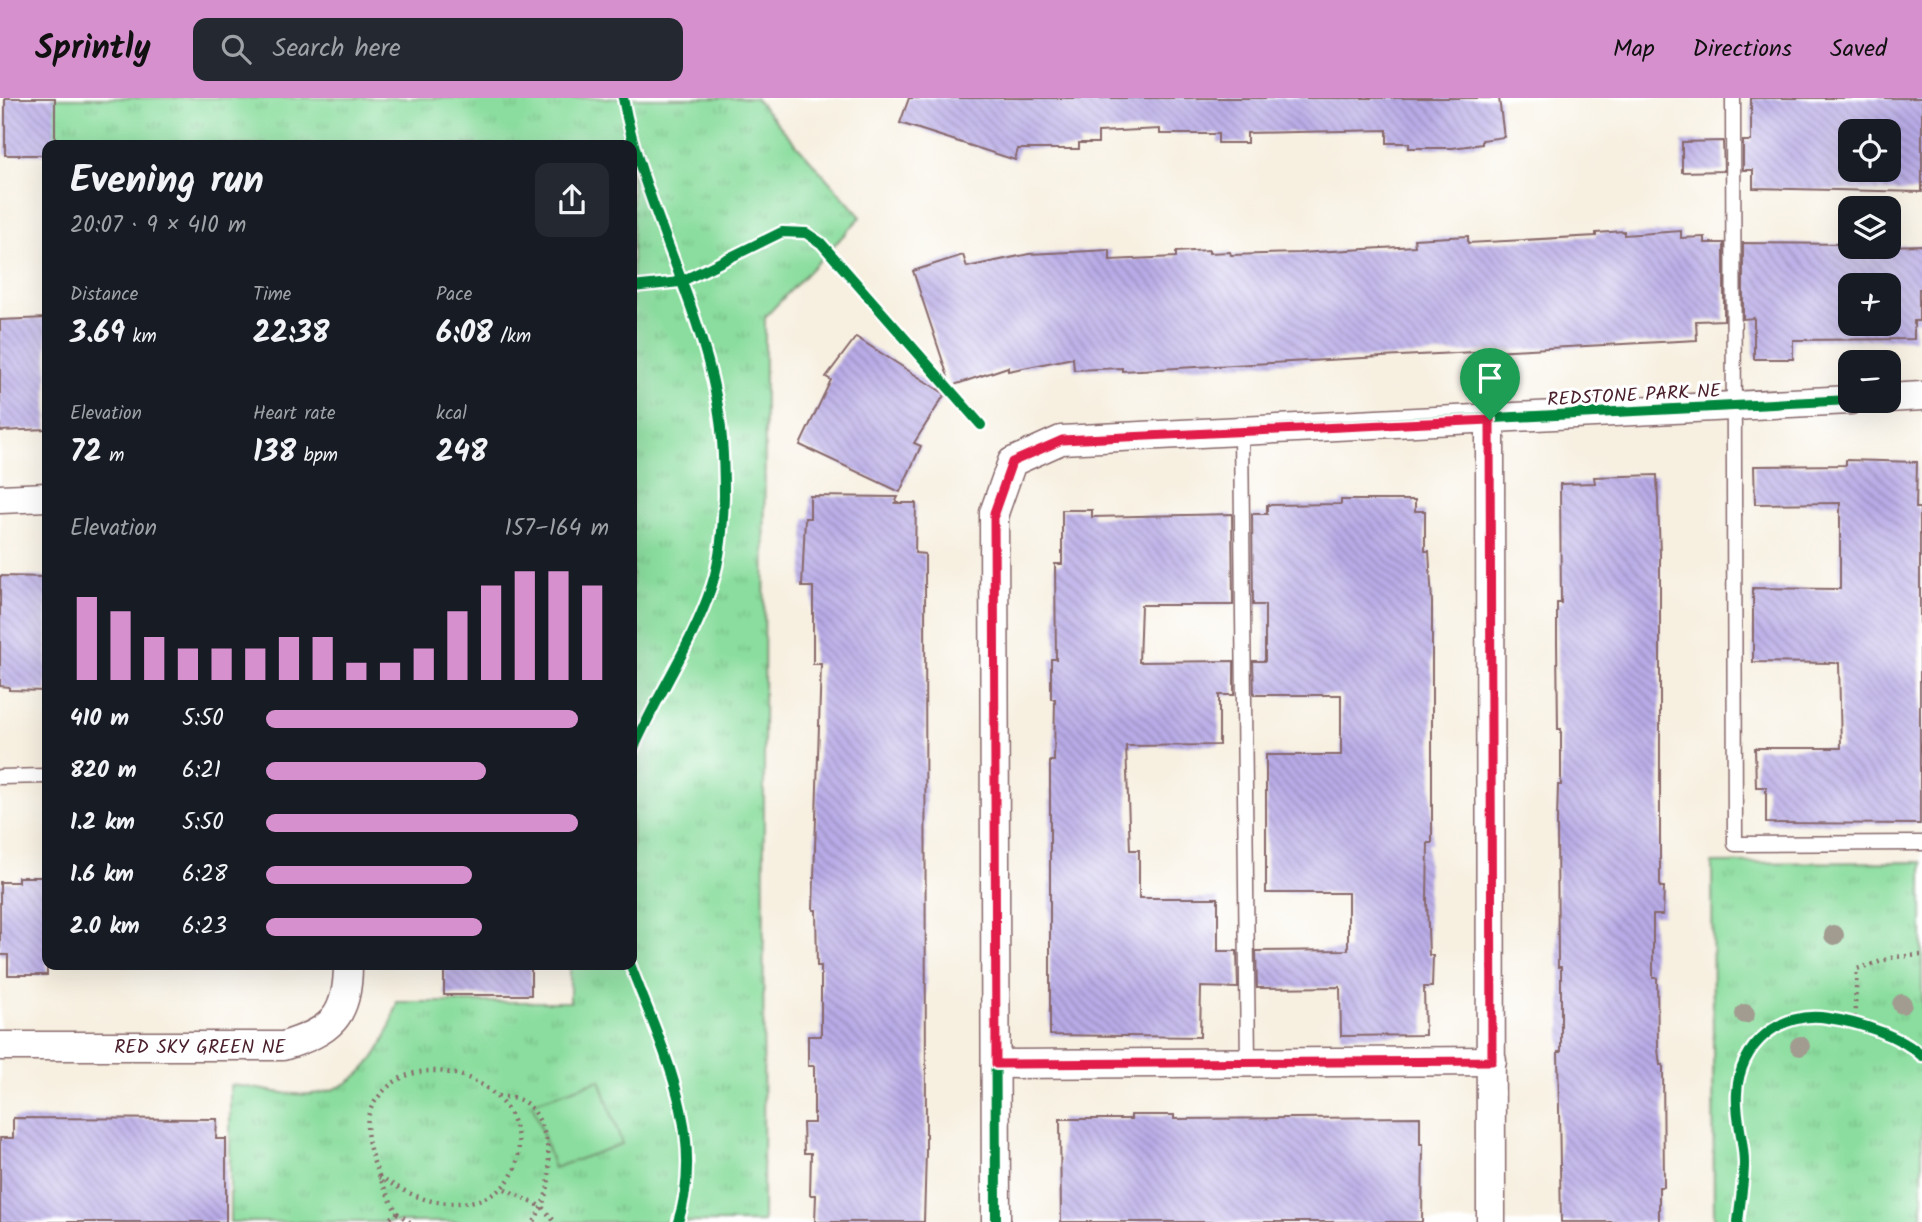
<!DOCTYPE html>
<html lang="en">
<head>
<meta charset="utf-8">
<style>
  body { margin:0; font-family:Kalam,sans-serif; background:#242831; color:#f1f3f6; height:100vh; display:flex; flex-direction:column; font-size:26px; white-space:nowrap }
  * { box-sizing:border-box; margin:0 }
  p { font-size:23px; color:#9ea1a6 }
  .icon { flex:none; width:38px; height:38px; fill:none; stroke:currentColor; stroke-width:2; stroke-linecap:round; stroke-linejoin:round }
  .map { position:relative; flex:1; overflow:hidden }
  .panel { position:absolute; left:42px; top:42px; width:595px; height:830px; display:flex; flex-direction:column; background:#171b24; border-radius:14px; box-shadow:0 7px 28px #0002 }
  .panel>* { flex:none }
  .buttons { position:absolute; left:1838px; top:21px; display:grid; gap:14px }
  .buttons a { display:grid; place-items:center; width:63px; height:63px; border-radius:14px; background:#171b24; box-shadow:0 7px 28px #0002; font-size:35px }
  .pin { position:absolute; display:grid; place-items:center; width:60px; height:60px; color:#fff; margin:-72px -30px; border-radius:50% 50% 50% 0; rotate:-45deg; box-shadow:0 0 7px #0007 }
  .pin .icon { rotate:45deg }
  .round { display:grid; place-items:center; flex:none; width:74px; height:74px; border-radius:14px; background:#242831 }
  .headline { display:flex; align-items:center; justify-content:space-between; height:119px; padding:0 28px }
  h1 { font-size:38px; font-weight:700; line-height:52px }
  .stats { display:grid; grid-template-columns:repeat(3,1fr); gap:10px; height:119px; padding:7px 28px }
  .stats div { display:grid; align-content:center }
  .stats b { font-size:30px; font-weight:700 }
  .stats small { font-size:19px; font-weight:400 }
  .stats p { font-size:19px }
  .chart { height:196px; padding:14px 28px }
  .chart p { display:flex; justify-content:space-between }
  .chart svg { width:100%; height:126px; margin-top:7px; stroke:#d690ce; stroke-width:6 }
  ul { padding:0 28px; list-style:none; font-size:23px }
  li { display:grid; grid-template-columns:112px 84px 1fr; align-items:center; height:52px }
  li i { height:18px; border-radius:9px; background:#d690ce }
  header { display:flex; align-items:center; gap:42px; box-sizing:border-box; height:98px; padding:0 35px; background:#d690ce; color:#111 }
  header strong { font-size:33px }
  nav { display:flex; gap:38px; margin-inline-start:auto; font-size:24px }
  .search { width:490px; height:63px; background:#242831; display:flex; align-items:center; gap:18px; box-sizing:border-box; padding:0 24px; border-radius:14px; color:#9ea1a6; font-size:26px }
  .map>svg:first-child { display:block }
  .grass { fill:url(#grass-tufts); stroke:#6a7e64; stroke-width:2 }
  .pitch { fill:#8add9e; stroke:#6a7e64; stroke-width:2 }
  .building { fill:url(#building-back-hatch); fill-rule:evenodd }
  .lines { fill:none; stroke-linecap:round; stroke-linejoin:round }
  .lane-casing { stroke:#87686b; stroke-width:17 }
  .street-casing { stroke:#87686b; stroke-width:31 }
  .path { stroke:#87686b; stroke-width:4.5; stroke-dasharray:2 5; stroke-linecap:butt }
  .lane { stroke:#fff; stroke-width:14 }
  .street { stroke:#fff; stroke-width:28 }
  .cycleway-casing { stroke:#fff; stroke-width:15 }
  .cycleway { stroke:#00873e; stroke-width:10 }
  .tree { fill:#a29c90 }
  .route-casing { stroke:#fff; stroke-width:14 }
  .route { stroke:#e11d48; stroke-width:9 }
  .labels { text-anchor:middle; stroke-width:6; stroke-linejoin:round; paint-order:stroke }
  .street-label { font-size:19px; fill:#4a1f2b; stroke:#fff }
</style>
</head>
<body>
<header>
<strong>Sprintly</strong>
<div class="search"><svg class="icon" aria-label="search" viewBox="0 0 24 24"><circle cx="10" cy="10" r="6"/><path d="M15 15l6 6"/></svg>Search here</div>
<nav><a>Map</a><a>Directions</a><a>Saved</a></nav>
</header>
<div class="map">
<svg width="1922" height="1124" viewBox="0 0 1922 1124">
  <defs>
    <pattern id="grass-tufts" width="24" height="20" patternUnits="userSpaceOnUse" patternTransform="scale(1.75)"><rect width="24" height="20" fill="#8add9e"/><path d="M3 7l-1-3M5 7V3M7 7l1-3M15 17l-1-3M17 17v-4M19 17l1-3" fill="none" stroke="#79bd88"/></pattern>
    <pattern id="building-back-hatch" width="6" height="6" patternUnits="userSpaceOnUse" patternTransform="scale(1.75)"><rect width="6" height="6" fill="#b8abe7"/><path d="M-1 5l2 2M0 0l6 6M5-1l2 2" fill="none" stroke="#988bbb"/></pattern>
  </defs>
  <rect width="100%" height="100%" fill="#fff"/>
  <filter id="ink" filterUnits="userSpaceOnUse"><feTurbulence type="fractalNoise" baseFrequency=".0143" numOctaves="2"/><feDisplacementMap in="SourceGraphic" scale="14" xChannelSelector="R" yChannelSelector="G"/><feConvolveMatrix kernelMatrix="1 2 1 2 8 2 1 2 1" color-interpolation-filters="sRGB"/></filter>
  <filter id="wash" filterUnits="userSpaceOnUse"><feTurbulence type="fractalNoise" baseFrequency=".00686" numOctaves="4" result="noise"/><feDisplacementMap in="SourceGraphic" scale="28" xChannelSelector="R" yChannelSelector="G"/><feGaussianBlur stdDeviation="1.57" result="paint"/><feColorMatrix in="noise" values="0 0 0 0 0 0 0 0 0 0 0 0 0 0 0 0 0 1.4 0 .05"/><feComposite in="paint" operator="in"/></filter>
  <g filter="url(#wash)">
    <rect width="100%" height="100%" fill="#f7f0e1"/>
    <!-- grass -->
    <g class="grass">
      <path d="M 51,0 L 755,0 L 861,119 L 765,219 L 763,1124 L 230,1124 L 230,987 C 249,988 266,993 284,995 C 350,1005 384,962 397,904 L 570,904 L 570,866 L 632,866 L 632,47 L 51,47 Z"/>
      <polygon points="1922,764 1922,1124 1714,1124 1712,765"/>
    </g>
    <!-- pitch -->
    <polygon class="pitch" points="600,982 622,1046 554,1070 532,1005"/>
    <g id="blocks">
      <!-- building -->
      <g class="building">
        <polygon points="5,0 55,0 55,47 47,47 47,57 5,57"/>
        <polygon points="909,0 1499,0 1504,39 1482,42 1482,46 1452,50 1409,50 1409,45 1387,45 1387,32 1247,35 1247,45 1218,45 1218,36 1160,36 1160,31 1098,34 1098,45 1079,45 1079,51 1018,51 1015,62 900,25"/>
        <path d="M 1751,0 L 1922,0 L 1922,94 L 1753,90 L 1753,72 L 1743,72 L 1743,43 L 1751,43 ZM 1850,33 L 1888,33 L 1888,72 L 1850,72 Z"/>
        <polygon points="1723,43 1724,73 1682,74 1682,44"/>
        <polygon points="1624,133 1624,137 1681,133 1681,140 1705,139 1705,145 1724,145 1724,222 1696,223 1697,242 1122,273 1122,270 1074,272 1073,260 1008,273 1008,269 951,288 913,173 963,157 967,169 1029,156 1110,152 1110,162 1176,159 1176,154 1209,152 1209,155 1230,154 1231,157 1299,155 1415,148 1414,141 1468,138 1468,145 1596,138 1596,135"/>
        <path d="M 1743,145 L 1850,146 L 1850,149 L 1922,147 L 1922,191 L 1919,191 L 1919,223 L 1914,223 L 1914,241 L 1793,242 L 1793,261 L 1754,261 L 1754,220 L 1743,221 ZM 1850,187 L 1888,187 L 1888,226 L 1850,226 Z"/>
        <polygon points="47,220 47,331 0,333 0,222"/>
        <polygon points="856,239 945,296 914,345 921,348 900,394 800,347 831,282 826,279"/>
        <polygon points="1846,362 1917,364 1916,410 1920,410 1920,726 1766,725 1766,689 1756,689 1755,650 1841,650 1839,565 1753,564 1753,490 1840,491 1840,405 1755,406 1754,368 1846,367"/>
        <polygon points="1657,377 1660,456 1660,789 1664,789 1663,817 1653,817 1653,880 1657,880 1658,951 1660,967 1663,967 1664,1089 1659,1089 1659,1124 1561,1124 1558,954 1561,954 1561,869 1558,869 1557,723 1558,687 1561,687 1561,631 1558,631 1557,544 1557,505 1561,505 1560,386 1595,385 1594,379"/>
        <polygon points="810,398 898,399 895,405 916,405 915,455 925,456 926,1054 924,1124 815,1124 816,1097 810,1097 811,1055 804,1055 803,1025 814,1025 814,968 808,968 808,938 821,938 821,868 817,868 816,812 813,812 821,566 813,566 813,489 802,489 805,420 810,420"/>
        <polygon points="1341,402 1415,402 1415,413 1425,413 1425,453 1429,453 1432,504 1432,745 1428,745 1427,802 1429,857 1433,857 1432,889 1424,889 1425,937 1341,938 1340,889 1257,890 1256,853 1348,852 1348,795 1266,795 1266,657 1341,657 1341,597 1254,597 1253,563 1265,563 1265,507 1253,507 1252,416 1267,416 1267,407 1341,406"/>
        <polygon points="1062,412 1092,412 1092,419 1232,416 1233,507 1141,507 1139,564 1234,563 1234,597 1219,597 1219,647 1126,648 1130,752 1139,752 1139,800 1218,800 1218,853 1237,853 1238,890 1201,889 1200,939 1050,937 1050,663 1054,663 1055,601 1051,601 1051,561 1056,561 1055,466 1062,466"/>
        <polygon points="0,478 47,479 47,593 9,592 9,589 0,588"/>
        <polygon points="18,779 46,779 47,877 8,877 8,857 0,857 0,784 18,784"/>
        <rect x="444" y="866" width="87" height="31"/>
        <polygon points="1131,1017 1174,1017 1174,1021 1420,1019 1420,1046 1423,1046 1422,1124 1061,1124 1060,1021 1131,1021"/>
        <polygon points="13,1020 217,1021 216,1041 226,1041 226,1124 0,1124 0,1040 13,1040"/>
      </g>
    </g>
  </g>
  <g filter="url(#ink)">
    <use href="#blocks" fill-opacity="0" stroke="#87686b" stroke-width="2"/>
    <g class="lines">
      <!-- lane casing -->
      <g class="lane-casing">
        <g id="lane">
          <polyline points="1733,0 1735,746 1922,745"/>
          <polyline points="1241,335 1248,965"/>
          <polyline points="0,679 47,678"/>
        </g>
      </g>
      <!-- street casing -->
      <g class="street-casing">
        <g id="street">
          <polyline points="1888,300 1922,298"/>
          <polyline points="1490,322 1491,1124"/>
          <polyline points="0,401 47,399"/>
          <path id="s1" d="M 0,948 L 283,948 C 331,933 348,920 348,866"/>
          <polyline points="996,966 1492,963"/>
          <polyline points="996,1124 994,415 1012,364 1061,342 1850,302"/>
        </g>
      </g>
      <!-- path -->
      <g class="path">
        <polyline points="1854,926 1857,871 1894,859 1922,857"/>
        <path d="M 498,998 C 505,999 514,1000 520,1002 C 547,1014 552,1063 548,1088 C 546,1100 540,1112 534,1124"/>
        <path d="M 379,1079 C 396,1088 413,1099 432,1103 C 551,1124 543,980 436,973 C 409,972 389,983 374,1005 C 354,1034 383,1088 397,1115 L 385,1124"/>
        <polyline points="505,1091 542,1109 555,1124"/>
        <polyline points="397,1115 410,1124"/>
      </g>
      <!-- lane -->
      <use href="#lane" class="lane"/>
      <!-- street -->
      <use href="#street" class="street"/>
      <!-- cycleway casing -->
      <g class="cycleway-casing">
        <g id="cycleway">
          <path d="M 623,0 C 642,103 696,196 716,298 C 723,331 724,365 724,398 C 723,428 721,459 712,487 C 693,546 656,598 632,654"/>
          <polyline points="632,189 680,184 782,134 806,135 821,145 981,327"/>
          <path d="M 630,866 C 661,948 707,1036 678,1124"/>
          <polyline points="996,1124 994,415 1012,364 1061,342 1850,302"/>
          <path d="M 1738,1124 C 1740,1105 1744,1084 1744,1065 C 1744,1042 1735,1018 1737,995 C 1739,947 1780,912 1828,920 C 1857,924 1900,937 1922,958"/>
        </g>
      </g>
      <!-- cycleway -->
      <use href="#cycleway" class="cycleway"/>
    </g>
    <!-- trees -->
    <g class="tree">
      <circle cx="1834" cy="837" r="10"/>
      <circle cx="1902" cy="906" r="10"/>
      <circle cx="1745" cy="916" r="10"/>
      <circle cx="1800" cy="948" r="10"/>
    </g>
  </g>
  <g class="lines" filter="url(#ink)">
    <!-- route casing -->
    <g class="route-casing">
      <polygon id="route" points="1490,322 1492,963 996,966 994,415 1012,364 1062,342"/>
    </g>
    <!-- route -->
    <use href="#route" class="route"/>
  </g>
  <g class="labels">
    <!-- street labels -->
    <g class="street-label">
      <text transform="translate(1634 296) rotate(-3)" y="7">REDSTONE PARK NE</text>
      <text dy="7" stroke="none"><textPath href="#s1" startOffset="200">RED SKY GREEN NE</textPath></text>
    </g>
  </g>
</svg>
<div class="buttons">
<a><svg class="icon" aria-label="locate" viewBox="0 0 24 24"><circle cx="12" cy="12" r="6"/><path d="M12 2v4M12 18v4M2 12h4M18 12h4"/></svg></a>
<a><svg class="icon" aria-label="layers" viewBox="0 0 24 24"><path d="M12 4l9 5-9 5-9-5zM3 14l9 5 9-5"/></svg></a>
<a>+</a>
<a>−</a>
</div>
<div class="pin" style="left:1490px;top:322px;background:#1e9e55"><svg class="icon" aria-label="arrive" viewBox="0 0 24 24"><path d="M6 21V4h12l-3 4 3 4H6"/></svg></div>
<section class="panel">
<div class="headline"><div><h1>Evening run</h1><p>20:07 · 9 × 410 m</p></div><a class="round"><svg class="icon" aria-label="share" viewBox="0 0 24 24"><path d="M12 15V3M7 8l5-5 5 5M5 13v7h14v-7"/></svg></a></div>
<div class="stats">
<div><p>Distance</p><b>3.69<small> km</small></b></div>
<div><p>Time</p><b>22:38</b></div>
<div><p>Pace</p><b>6:08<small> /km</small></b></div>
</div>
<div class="stats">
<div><p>Elevation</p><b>72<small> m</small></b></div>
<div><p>Heart rate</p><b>138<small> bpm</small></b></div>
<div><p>kcal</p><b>248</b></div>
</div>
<div class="chart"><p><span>Elevation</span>157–164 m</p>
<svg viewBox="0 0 160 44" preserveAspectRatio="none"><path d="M5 44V15M15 44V20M25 44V29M35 44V33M45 44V33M55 44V33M65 44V29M75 44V29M85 44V38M95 44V38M105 44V33M115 44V20M125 44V11M135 44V6M145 44V6M155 44V11"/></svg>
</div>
<ul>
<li><b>410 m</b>5:50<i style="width:91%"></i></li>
<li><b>820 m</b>6:21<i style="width:64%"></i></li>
<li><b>1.2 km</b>5:50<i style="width:91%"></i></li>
<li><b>1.6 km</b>6:28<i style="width:60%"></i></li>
<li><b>2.0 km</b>6:23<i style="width:63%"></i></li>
</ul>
</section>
</div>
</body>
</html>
